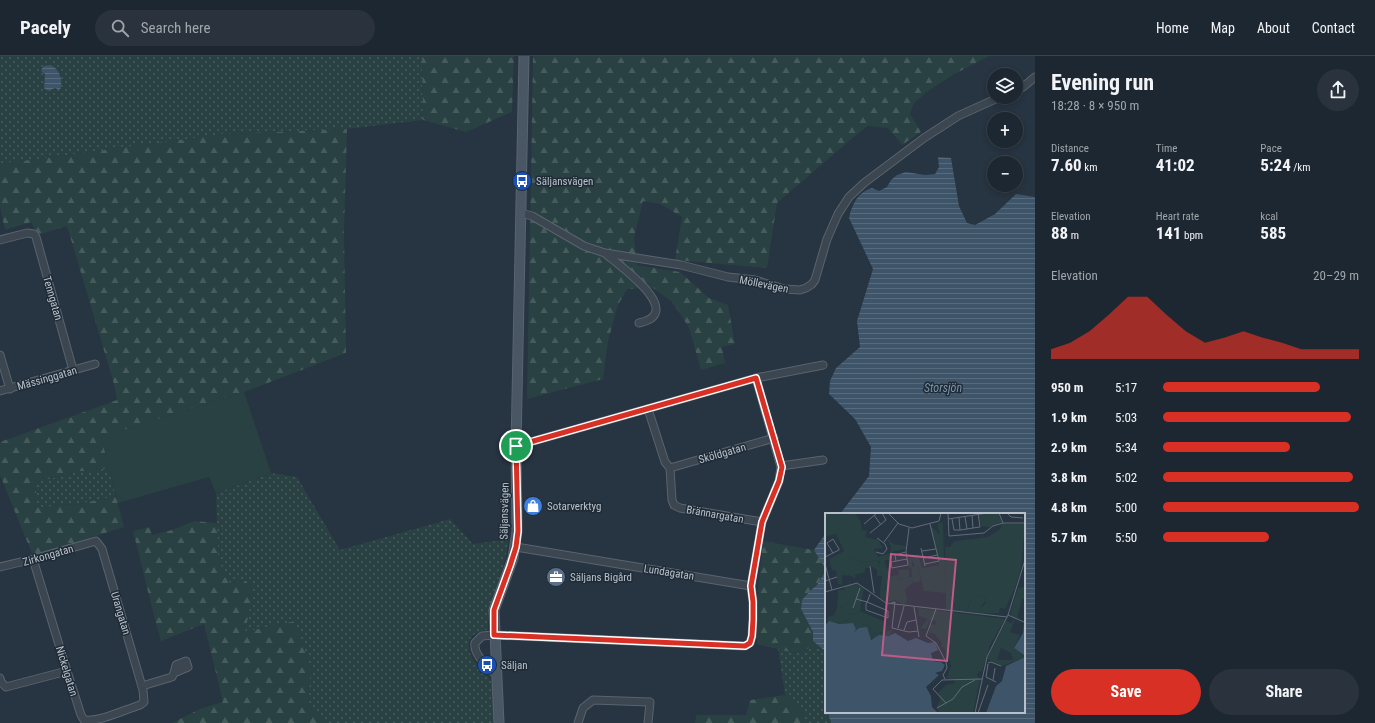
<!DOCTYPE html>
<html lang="en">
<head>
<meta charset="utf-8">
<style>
  body { margin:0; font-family:"Roboto Condensed",sans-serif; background:#2a333d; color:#f1f3f6; height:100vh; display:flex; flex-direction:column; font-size:15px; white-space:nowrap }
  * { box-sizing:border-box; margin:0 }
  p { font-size:13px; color:#a0a5ab }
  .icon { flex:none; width:22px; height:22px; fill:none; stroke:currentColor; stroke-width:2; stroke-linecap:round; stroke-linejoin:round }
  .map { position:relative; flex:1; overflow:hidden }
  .details { display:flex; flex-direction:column; background:#1d2731; width:340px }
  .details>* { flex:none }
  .tools { position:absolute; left:987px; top:12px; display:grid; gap:8px }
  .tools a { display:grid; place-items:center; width:36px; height:36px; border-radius:50%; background:#1d2731; box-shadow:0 2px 6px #0003,0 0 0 1px #3b444d; font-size:20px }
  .pin { position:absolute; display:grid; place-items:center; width:34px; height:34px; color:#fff; margin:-17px; border:2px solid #fff; border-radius:50%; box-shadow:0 1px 4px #0007 }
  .round { display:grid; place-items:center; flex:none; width:42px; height:42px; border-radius:21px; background:#2a333d }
  .headline { display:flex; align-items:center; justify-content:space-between; height:68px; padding:0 16px }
  h1 { font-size:22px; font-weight:700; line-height:30px }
  .metrics { display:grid; grid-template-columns:repeat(3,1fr); gap:6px; height:68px; padding:4px 16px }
  .metrics div { display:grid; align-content:center }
  .metrics b { font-size:17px; font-weight:700 }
  .metrics small { font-size:11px; font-weight:400 }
  .metrics p { font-size:11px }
  .chart { height:112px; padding:8px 16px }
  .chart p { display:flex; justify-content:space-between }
  .chart svg { width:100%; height:72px; margin-top:4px; fill:#d93025; opacity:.7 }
  .button { display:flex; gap:8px; margin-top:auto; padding:8px 16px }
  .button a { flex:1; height:46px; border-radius:24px; background:#d93025; color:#fff; font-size:16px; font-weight:700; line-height:46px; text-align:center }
  .button a+a { background:#2a333d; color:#f1f3f6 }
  ul { padding:0 16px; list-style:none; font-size:13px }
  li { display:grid; grid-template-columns:64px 48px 1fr; align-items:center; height:30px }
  li i { height:10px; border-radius:5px; background:#d93025 }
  header { display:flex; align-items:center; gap:24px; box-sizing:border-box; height:56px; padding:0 20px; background:#1d2731; border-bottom:1px solid #3b444d }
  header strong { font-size:19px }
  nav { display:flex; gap:22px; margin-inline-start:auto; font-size:14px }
  .search { width:280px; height:36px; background:#2a333d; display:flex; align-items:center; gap:10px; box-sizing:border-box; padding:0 14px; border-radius:22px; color:#a0a5ab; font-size:15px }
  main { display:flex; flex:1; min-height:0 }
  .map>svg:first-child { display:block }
  .grass { fill:url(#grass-dots) }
  .forest { fill:url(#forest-firs) }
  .garden { fill:#294142 }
  .water { fill:url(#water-rules) }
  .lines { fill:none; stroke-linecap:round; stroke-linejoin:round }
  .street-casing { stroke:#59646e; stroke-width:9 }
  .secondary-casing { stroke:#59646e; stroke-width:11 }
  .street { stroke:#3b4650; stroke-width:7 }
  .secondary { stroke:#495663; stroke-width:9 }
  .route-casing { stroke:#fff; stroke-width:8 }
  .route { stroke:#d93025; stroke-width:5 }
  .labels { text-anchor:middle; stroke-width:3; stroke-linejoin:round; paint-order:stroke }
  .poi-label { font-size:11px; fill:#b8c1cb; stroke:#1f2b36; text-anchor:start }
  .street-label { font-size:11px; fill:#b8c1cb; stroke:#1f2b36 }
  .water-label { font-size:12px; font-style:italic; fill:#7995ac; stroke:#1f2b36 }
  .inset-road { fill:none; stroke:#616c78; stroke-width:1 }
  .view { fill:#be5c88; fill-opacity:0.15; stroke:#be5c88; stroke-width:2 }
  .inset-edge { fill:none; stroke:#b8c1cb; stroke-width:2 }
</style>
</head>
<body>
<header>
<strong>Pacely</strong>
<div class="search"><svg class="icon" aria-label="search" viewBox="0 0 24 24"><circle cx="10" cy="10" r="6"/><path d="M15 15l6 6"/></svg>Search here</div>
<nav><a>Home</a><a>Map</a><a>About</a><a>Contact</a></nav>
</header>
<main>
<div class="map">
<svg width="1035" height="667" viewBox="0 0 1035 667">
  <defs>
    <pattern id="grass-dots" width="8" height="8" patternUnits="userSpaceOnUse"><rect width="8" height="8" fill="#294142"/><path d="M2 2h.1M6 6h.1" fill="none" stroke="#465b5c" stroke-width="1.8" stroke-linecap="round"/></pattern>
    <pattern id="forest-firs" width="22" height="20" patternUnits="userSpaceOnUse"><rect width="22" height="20" fill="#294142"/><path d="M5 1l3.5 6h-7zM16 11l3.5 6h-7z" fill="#465b5c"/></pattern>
    <pattern id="water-rules" width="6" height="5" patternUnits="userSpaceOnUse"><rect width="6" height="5" fill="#3d5469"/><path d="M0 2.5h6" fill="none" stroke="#576b7d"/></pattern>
  </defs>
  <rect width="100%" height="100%" fill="#273441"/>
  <!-- grass -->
  <g class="grass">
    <polygon points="0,0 418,0 422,4 423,64 347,73 225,78 0,108"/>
    <polygon points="109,412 116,440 79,448 59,449 43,452 36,450 36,426 81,415 91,415"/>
    <path d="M 271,417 L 297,421 L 340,494 L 450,463 L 473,488 L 509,483 C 507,492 506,502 503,511 C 496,534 488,548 488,574 C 479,575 468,579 469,590 C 469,606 485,613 492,626 C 495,631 494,659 494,667 L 324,667 L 323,665 L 308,649 L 309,633 L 295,565 L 245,576 L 248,556 L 243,524 L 230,528 L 218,504 L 216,437 Z"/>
    <polygon points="778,592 794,597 810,592 821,592 826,596 826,638 824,641 826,656 828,656 831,667 805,667 805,660 785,639"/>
  </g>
  <!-- forest -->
  <g class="forest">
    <polygon points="418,0 514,0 512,56 466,76 423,64 422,4"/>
    <polygon points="533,0 989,0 951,20 927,36 914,47 910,58 921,76 902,89 888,72 868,70 855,80 777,147 767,212 675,204 682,161 660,148 643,145 634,182 637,209 680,216 709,242 728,249 735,288 722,291 725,307 701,314 689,272 679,256 671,245 653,232 627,233 618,249 608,285 603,323 527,343"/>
    <polygon points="347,73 344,175 346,297 244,336 102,381 109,412 91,415 81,415 36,426 36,450 43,452 59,449 79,448 116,440 124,471 33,500 0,419 0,386 117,344 114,328 67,170 38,179 31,166 5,174 0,151 0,108 224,78"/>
    <polygon points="194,465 217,467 218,504 230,528 243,524 251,529 253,536 245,576 295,565 311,614 308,649 323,665 324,667 172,667 202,652 223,646 204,568 161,585 156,568 133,475 150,471 152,479 172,474"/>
    <polygon points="763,485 814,494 826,514 817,530 810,535 801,553 813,576 813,585 821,592 810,592 794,597 757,588 757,545"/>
    <polygon points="785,639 805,660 805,667 695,667 696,659 746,659 750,644"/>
  </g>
  <!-- garden -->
  <polygon class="garden" points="244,336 271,417 216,437 209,421 118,447 101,381"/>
  <!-- water -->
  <g class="water">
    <path d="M 50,9 C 59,12 64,24 60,34 L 55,32 L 48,35 L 44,32 L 45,18 L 42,16 L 41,14 L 44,10 Z"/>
    <path d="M 938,101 L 951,102 L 959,150 L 967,167 L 975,169 L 995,158 L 1016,138 L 1035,141 L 1035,667 L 831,667 L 828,656 L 1024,656 L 1024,458 L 840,458 L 869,420 L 871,391 L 855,363 L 829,338 L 830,325 L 836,312 L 860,291 L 857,265 L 873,213 L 849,162 C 852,148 858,136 872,132 L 879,135 L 887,131 L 891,124 L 897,119 L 906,116 L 925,119 L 935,118 L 939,111 Z"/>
    <polygon points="826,477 826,596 813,585 813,576 801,553 802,544 810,535 817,529 826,514 814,494"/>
  </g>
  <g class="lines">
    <!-- street casing -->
    <g class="street-casing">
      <g id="street">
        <polyline points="1016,34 1023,31 1035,21"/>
        <polyline points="521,157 532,160 584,190 605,197 681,209 728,221 755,224 784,233 800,234 806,232 812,228 815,224 827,183 838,158 849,141 864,127 924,82 958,60 1000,41"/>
        <polyline points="0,184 27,177 34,178 36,181 73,314"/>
        <path d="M 606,198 C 620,210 687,257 639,267"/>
        <polyline points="0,299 10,333"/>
        <polyline points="0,335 95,308"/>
        <polyline points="648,353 665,406 670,412 672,444 674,449 680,452 762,466"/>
        <polyline points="516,390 756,322"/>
        <polyline points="781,410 823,404"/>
        <polyline points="670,412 774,382"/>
        <polyline points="516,491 751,530"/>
        <path d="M 0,511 L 33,503 L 96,485 L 102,493 L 143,634 L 144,646 L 140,649 C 124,654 100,666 84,664 L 81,659 L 67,615 L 33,503"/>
        <path d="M 497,620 C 490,612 473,600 475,587 L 482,580 L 494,579 L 745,590 L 750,587 L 752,580 L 753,563 L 753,546 L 751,530 L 762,466 L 779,425 L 781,411 L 756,322 L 823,309"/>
        <polyline points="0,622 1,626 6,631 67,615"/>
        <polyline points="142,630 172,621 174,617 188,611 186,605 176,609 174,617"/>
        <polyline points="578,667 583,652 593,644 650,646 648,667"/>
      </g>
    </g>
    <!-- secondary casing -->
    <g class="secondary-casing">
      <polyline id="secondary" points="499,667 494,554 513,502 517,475 516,390 524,0"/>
    </g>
    <!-- street -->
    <use href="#street" class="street"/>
    <!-- secondary -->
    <use href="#secondary" class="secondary"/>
  </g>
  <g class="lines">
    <!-- route casing -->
    <g class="route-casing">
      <polygon id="route" points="756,322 782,411 779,425 762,466 751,530 753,546 753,563 752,580 750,587 745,590 494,579 494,554 510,510 516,491 518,475 516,390"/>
    </g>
    <!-- route -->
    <use href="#route" class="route"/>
  </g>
  <!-- icons -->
  <defs>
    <g id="bus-disc" transform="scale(1)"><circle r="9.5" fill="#1a4fb4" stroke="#1f2b36"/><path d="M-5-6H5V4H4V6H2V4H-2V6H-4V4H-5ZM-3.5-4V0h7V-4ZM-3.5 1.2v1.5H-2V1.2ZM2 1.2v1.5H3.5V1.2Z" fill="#fff"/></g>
    <g id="shop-disc" transform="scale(1)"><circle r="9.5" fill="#3f7fe0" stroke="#1f2b36"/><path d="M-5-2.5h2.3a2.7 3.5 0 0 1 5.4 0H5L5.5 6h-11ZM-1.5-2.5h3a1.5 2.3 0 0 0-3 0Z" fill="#fff"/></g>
    <g id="office-disc" transform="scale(1)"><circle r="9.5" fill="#5c6f8a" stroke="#1f2b36"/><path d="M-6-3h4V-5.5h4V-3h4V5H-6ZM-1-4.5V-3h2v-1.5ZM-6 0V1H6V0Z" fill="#fff"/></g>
  </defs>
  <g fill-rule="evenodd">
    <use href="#bus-disc" x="522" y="125"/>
    <use href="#shop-disc" x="533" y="450"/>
    <use href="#office-disc" x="556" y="521"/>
    <use href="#bus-disc" x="487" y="609"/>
  </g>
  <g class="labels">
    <!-- poi labels -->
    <g class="poi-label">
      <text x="536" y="129">Säljansvägen</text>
      <text x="547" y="454">Sotarverktyg</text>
      <text x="570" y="525">Säljans Bigård</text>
      <text x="501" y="613">Säljan</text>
    </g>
    <!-- street labels -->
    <g class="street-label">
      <text transform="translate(764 228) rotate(11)" y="4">Möllevägen</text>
      <text transform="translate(53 242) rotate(74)" y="4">Tenngatan</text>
      <text transform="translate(47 322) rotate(-16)" y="4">Mässinggatan</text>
      <text transform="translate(722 397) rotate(-16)" y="4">Sköldgatan</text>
      <text transform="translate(504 455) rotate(-89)" y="4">Säljansvägen</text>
      <text transform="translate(715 458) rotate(10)" y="4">Brännargatan</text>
      <text transform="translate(48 499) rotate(-16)" y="4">Zirkongatan</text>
      <text transform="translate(669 516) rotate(9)" y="4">Lundagatan</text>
      <text transform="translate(121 557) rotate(73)" y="4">Urangatan</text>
      <text transform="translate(67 615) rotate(73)" y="4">Nickelgatan</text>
    </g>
    <!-- water labels -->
    <g class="water-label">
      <text x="943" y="336">Storsjön</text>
    </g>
  </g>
  <!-- overview -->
  <g transform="translate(825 457)">
    <rect width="200" height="200" fill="#273441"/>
    <path d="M 0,0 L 25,0 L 15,2 L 8,14 L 1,16 ZM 165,0 L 173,0 L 177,9 L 165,14 L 156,13 L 154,3 ZM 118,9 L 119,45 L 114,46 L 106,13 L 115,22 L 112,10 ZM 176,11 L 200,11 L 196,54 L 190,75 L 180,96 L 175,95 L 174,100 L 156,100 L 155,95 L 160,91 L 161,85 L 153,83 L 147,84 L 142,98 L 134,98 L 135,95 L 127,88 L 121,87 L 120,34 L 125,34 L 129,28 L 163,24 L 176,15 ZM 27,44 L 38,50 L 52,47 L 56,52 L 52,57 L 44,52 L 45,55 L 40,55 L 40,59 L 30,62 L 30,66 L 27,63 L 16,62 L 19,56 L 25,55 L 24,46 ZM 80,64 L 87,64 L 88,70 L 80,76 L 82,87 L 80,92 L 70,87 L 62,89 L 55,85 L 55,78 L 60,77 L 61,72 ZM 32,71 L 39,76 L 35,98 L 29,102 L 23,100 L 23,92 L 12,95 L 13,77 L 19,77 L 21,72 ZM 9,102 L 20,109 L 24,106 L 44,113 L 50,121 L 67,117 L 66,122 L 45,126 L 41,115 L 34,115 L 29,119 L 31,116 L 24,110 L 14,111 L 2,108 L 3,104 Z" fill="#294142"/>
    <path d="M 30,0 L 36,9 L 37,17 L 42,18 L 40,24 L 53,27 L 58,35 L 49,36 L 53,44 L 65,40 L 66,33 L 62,26 L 69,31 L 81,33 L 81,36 L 68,38 L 64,47 L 60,47 L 61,53 L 66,63 L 74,62 L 73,57 L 84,56 L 84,64 L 73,66 L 73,71 L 61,72 L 59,77 L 55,78 L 57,63 L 52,63 L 52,57 L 55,49 L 52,47 L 38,50 L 27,44 L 24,46 L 27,52 L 24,56 L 20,56 L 17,60 L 17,72 L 13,71 L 11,58 L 7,57 L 4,46 L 19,38 L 11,21 L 0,24 L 0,15 L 8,14 L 12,3 ZM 93,41 L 97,55 L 114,52 L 114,46 L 120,45 L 121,80 L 99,78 L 93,54 L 90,54 L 87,46 L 87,54 L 84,55 L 82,46 ZM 200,74 L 200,86 L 197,86 L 192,106 L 186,103 L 186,97 L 193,75 ZM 152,82 L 162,86 L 155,95 L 156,100 L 142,98 L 147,84 ZM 129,86 L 136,87 L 134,98 L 121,96 L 121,87 ZM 18,91 L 23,92 L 23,100 L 29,102 L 35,98 L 61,109 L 62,118 L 50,121 L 44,113 L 31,109 L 24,106 L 20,109 L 14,108 L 9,102 L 12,95 L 17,94 ZM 93,95 L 180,106 L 165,132 L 157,158 L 154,158 L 152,162 L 155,166 L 148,200 L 115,200 L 111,195 L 115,187 L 113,180 L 121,172 L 130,170 L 130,167 L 122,165 L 126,153 L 124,146 L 119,135 L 115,134 L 117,131 L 110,121 L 104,120 L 105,111 L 110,112 L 111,108 L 105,107 L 101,116 L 95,115 L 103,106 L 94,103 ZM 189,106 L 190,107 L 185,119 L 195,122 L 189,135 L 200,144 L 177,153 L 162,146 L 181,108 L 186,110 ZM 176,135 L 186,140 L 188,147 L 172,147 Z" fill="#294142" fill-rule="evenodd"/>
    <path d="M 93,53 L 96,68 L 88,70 L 86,54 Z" fill="#294142"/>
    <path d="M 4,108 L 14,111 L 28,110 L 31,116 L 29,119 L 34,115 L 42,114 L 46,127 L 54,122 L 64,123 L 70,120 L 83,128 L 91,125 L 103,130 L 110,129 L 113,137 L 106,140 L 108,148 L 116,149 L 120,152 L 117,158 L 110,160 L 114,162 L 101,174 L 106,183 L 107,194 L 113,200 L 0,200 L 0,112 ZM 199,110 L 200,110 L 200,143 L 189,135 L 198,120 ZM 200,144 L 200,200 L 161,200 L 171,173 L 177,168 L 181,153 Z" fill="#3d5469"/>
    <path class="inset-road" d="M 63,0 L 74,11 L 87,15 L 114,8 L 116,0M 123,0 L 124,23 L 159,20 L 168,13 L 178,10M 174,0 L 178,10 L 200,10M 183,1 L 186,4 L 198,5M 49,2 L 56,12M 123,6 L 163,0M 127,6 L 129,17 L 135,17 L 134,5M 39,11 L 52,0M 148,15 L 155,14 L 153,0M 142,16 L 148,15 L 147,3M 135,17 L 142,16 L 140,4M 45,20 L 61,7 L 57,0M 59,29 L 73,10M 96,35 L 100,53M 97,38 L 111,36M 51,39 L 58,41 L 62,36 L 60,31 L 52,25M 0,44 L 14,37 L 14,36 L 8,26 L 2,30 L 8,40M 99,45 L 112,42M 82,46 L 66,49 L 67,55 L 83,52 L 81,39 L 84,15M 71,48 L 70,42 L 81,39M 0,51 L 7,77M 100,51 L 114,48 L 105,11M 45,53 L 49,80M 0,68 L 12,64M 0,79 L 32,70 L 61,90 L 182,104M 31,86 L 42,89 L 63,98 L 63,105 L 41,97 L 41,91 L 43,87 L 45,81M 66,90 L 70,89 L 67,115 L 84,119 L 93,118 L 94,124M 89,94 L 93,118M 28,95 L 35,75M 111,96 L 101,123 L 111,130 L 121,149 L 122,155 L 118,162 L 120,166M 183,102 L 199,109M 73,115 L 79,93M 79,117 L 82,109 L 91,107M 163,150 L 166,149 L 176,153M 163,151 L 161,164 L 171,169M 168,167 L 170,155M 121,190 L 108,176 L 117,167 L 157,166M 112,195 L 128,186 L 137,174 L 150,167M 150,200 L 162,144 L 183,102 L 200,47M 153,200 L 163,172"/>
    <path class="view" d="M 66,41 L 131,47 L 122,148 L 57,142 Z"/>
    <rect width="200" height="200" class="inset-edge"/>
  </g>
</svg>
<div class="tools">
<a><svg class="icon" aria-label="layers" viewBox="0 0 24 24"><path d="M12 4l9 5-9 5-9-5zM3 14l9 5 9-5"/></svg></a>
<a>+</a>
<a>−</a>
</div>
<div class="pin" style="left:516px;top:390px;background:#1e9e55"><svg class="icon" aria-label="arrive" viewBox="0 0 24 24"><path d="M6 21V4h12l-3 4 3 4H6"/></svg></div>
</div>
<section class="details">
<div class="headline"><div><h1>Evening run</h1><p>18:28 · 8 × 950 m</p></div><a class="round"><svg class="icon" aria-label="share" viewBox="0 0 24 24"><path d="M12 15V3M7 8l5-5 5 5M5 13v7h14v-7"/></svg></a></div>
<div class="metrics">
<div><p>Distance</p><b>7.60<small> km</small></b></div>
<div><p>Time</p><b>41:02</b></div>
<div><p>Pace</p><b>5:24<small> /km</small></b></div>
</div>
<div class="metrics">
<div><p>Elevation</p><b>88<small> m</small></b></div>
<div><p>Heart rate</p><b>141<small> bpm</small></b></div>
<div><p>kcal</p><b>585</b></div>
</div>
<div class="chart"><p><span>Elevation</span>20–29 m</p>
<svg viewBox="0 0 160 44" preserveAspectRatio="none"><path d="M0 44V38L10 34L20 27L30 17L40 6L50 6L60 17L70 27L80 34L90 31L100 27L110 31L120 34L130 38L140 38L150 38L160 38V44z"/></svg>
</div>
<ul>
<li><b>950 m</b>5:17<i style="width:80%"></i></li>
<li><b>1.9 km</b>5:03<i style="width:96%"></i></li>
<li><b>2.9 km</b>5:34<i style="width:65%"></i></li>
<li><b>3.8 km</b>5:02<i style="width:97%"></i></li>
<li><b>4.8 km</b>5:00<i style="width:100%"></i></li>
<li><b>5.7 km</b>5:50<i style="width:54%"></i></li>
</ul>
<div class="button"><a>Save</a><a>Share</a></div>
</section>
</main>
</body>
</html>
